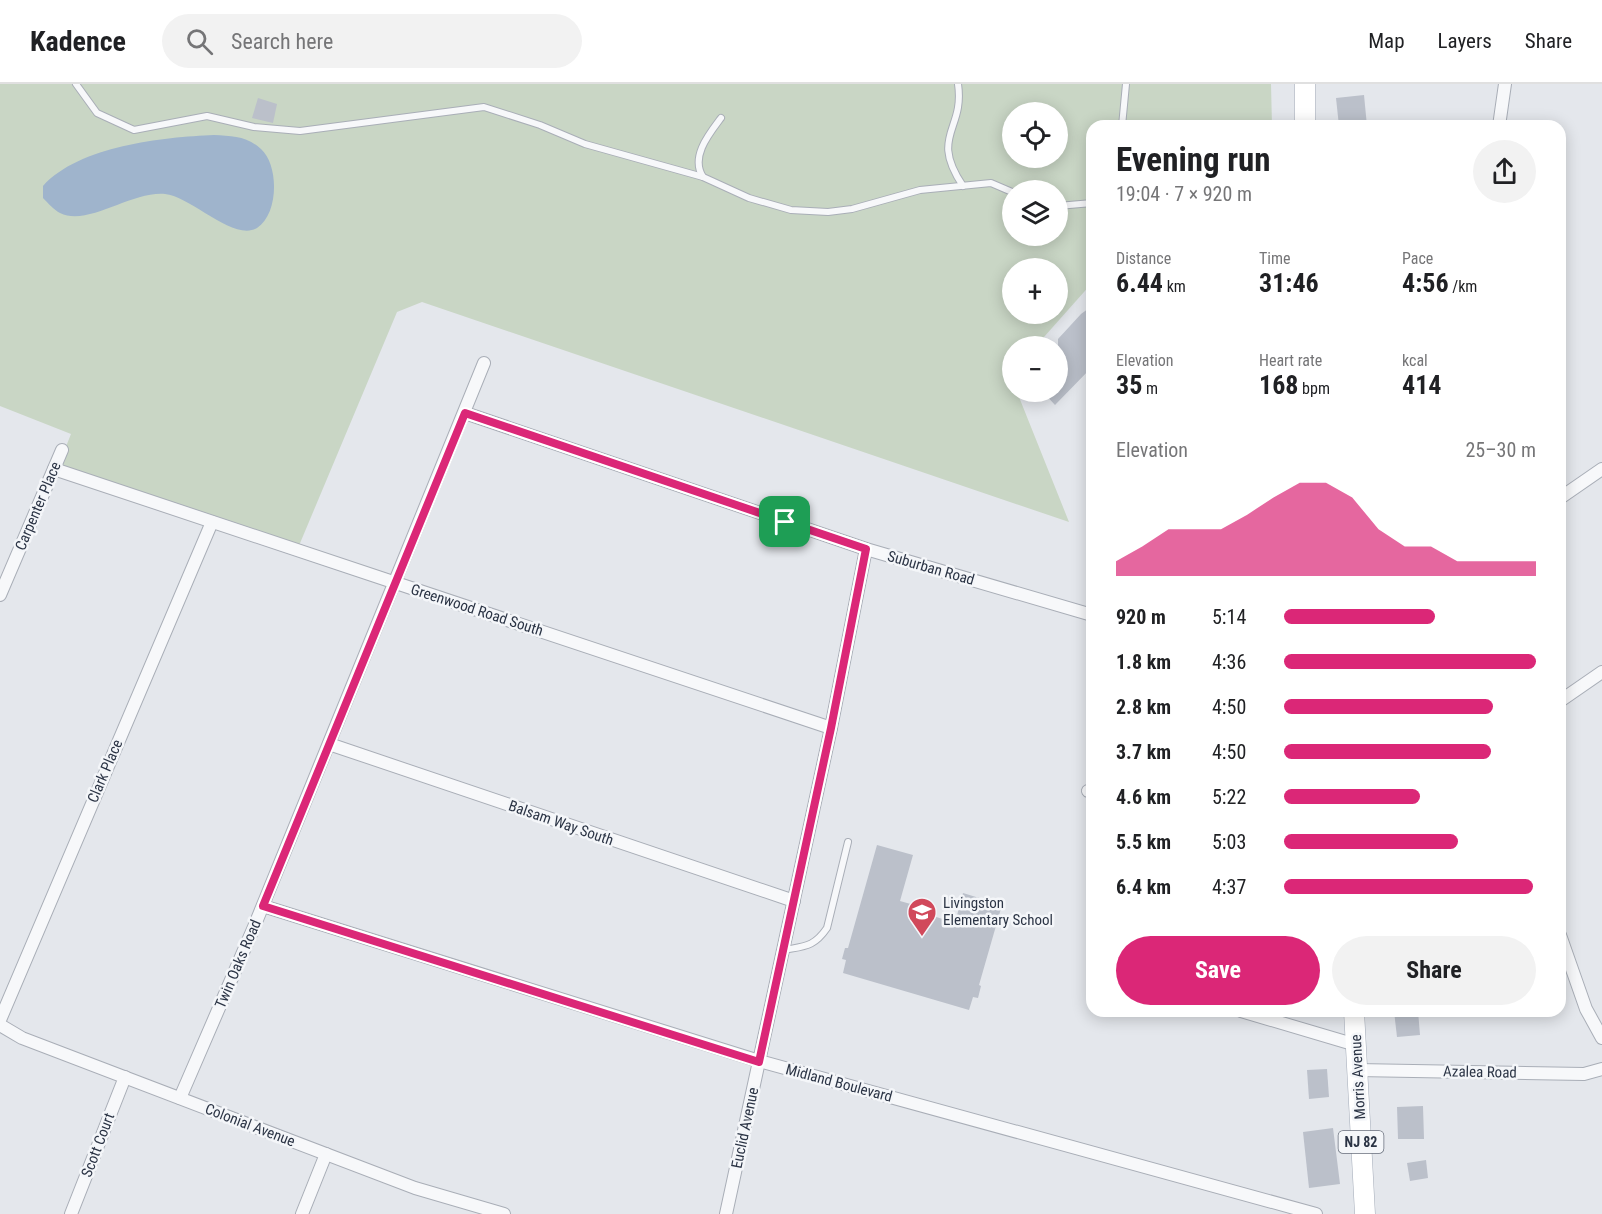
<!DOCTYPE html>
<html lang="en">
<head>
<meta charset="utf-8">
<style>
  body { margin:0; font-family:"Roboto Condensed",sans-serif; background:#f2f2f2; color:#202124; height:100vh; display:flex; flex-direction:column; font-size:22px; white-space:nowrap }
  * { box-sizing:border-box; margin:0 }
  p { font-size:20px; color:#757577 }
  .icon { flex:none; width:33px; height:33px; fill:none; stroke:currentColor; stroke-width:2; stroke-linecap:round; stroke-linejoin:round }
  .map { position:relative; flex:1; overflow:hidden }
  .side { position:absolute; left:1086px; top:36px; width:480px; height:897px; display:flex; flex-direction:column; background:#fff; border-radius:18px; box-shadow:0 3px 15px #0003 }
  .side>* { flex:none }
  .buttons { position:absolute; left:1002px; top:18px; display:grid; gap:12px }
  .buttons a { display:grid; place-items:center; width:66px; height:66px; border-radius:50%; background:#fff; box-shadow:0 3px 15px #0003; font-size:30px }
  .pin { position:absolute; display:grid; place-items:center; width:51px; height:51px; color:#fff; margin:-26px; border-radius:12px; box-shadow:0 3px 9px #0006 }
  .round { display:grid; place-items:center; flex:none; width:63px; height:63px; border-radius:32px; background:#f2f2f2 }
  .headline { display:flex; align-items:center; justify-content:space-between; height:102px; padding:0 30px }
  h1 { font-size:33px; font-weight:700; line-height:45px }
  .figures { display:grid; grid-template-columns:repeat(3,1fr); gap:9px; height:102px; padding:6px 30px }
  .figures div { display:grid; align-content:center }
  .figures b { font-size:26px; font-weight:700 }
  .figures small { font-size:16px; font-weight:400 }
  .figures p { font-size:16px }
  .chart { height:168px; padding:12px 30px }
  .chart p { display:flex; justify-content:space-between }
  .chart svg { width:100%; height:108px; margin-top:6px; fill:#db2777; opacity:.7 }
  .button { display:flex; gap:12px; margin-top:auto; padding:12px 30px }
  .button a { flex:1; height:69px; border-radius:36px; background:#db2777; color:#fff; font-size:24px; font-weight:700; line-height:69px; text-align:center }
  .button a+a { background:#f2f2f2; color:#202124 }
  ul { padding:0 30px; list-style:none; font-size:20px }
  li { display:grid; grid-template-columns:96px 72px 1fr; align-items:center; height:45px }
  li i { height:15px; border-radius:8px; background:#db2777 }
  header { display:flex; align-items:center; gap:36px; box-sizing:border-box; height:84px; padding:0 30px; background:#fff; border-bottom:2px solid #e0e0e0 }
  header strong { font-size:28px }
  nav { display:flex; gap:33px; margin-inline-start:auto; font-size:21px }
  .search { width:420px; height:54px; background:#f2f2f2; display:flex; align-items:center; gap:15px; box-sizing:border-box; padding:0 21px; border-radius:33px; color:#757577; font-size:22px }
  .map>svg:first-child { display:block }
  .green { fill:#c9d6c5; fill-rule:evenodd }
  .water { fill:#9fb4cc }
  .building { fill:#bbc0ca }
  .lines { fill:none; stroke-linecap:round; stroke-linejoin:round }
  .lane-casing { stroke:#a9aeb7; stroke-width:8 }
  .street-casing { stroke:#a9aeb7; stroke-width:14 }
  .primary-casing { stroke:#a3abb8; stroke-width:21 }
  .lane { stroke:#f7f8fa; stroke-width:6 }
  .street { stroke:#f7f8fa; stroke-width:12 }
  .primary { stroke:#fff; stroke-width:20 }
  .route-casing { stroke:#fff; stroke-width:12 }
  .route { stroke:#db2777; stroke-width:8 }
  .labels { text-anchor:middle; stroke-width:5; stroke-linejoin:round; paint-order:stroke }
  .shield { fill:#f4f6f9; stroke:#676e7b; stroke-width:1.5 }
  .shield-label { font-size:14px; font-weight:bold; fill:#2b3445 }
  .street-label { font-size:15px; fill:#2b3445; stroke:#f4f6f9 }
  .poi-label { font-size:15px; fill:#2b3445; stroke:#f4f6f9; text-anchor:start }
</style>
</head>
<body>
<header>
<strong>Kadence</strong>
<div class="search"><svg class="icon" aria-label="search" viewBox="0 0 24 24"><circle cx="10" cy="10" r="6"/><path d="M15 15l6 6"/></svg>Search here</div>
<nav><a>Map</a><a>Layers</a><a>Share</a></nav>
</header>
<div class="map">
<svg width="1602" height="1130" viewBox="0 0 1602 1130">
  <rect width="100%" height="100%" fill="#e4e7ec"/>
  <!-- green -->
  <path class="green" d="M 0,0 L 1271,0 L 1272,42 L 1092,42 L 1092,199 L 1036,262 L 1012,262 L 1012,288 L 1010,291 L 1012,308 L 1017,308 L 1069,438 L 422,218 L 397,228 L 298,464 L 57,385 L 71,350 L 0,322 ZM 1012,28 L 1058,28 L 1058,74 L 1012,74 ZM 1012,106 L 1058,106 L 1058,152 L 1012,152 ZM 1012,184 L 1058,184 L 1058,230 L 1012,230 Z"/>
  <!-- water -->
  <path class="water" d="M 214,51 C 232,52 247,52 261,65 C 279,81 279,130 257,144 C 234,158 190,112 165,110 C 131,107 88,143 60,129 C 54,126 48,119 43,114 L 43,102 C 79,62 163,53 214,51 Z"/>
  <!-- building -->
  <g class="building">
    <polygon points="1364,11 1367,42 1339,42 1336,14"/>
    <polygon points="258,14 277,20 273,39 252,34"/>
    <polygon points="1092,222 1092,283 1055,321 1043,308 1058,308 1058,255 1081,230"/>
    <polygon points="877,761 913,771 900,817 932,826 930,831 955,839 963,809 1002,821 979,901 981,902 978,914 973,913 969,926 843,889 846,876 842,875 845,864 848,864"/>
    <polygon points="1394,927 1418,927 1420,951 1397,953"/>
    <polygon points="1327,985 1329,1013 1309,1015 1307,986"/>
    <polygon points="1423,1022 1424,1055 1398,1055 1397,1023"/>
    <polygon points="1333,1044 1340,1100 1309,1104 1303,1048"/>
    <polygon points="1426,1076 1428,1094 1410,1097 1407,1079"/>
  </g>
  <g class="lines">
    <!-- lane casing -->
    <g class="lane-casing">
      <g id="lane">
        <polyline points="76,0 97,29 134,46 207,32 254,43 300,47 484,23 540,41 585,60 703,93"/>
        <path d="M 958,0 C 965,47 929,51 963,102"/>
        <path d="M 721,34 C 709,50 690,73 703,93 L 749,114 L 791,126 L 828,128 L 852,125 L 920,106 L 991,99 L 1012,108"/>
        <polyline points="1122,42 1126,0"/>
        <polyline points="1058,122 1092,119"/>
        <path d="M 784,866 C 805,862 814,863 827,844 L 848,758"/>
      </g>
    </g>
    <!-- street casing -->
    <g class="street-casing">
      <g id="street">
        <polyline points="1499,42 1505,0"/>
        <polyline points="465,329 866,465 1092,531"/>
        <polyline points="54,385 831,644"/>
        <polyline points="1560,414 1602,385"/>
        <polyline points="0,511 62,366"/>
        <polyline points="1560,617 1602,588"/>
        <polyline points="329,660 794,817"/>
        <polyline points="1088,707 1092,708"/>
        <polyline points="263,822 759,977 1316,1130"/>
        <polyline points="1560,851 1586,925 1602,954"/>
        <polyline points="1241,927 1356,961"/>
        <polyline points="0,936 212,438"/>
        <polyline points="0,941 22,954 415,1104 504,1130"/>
        <polyline points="1357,986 1584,990 1602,985"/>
        <polyline points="180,1014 254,843 484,279"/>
        <polyline points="71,1130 125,993"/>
        <polyline points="302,1130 326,1070"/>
        <polyline points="726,1130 831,644 866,465"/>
      </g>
    </g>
    <!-- primary casing -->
    <g class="primary-casing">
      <g id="primary">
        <polyline points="1305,0 1305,42"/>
        <polyline points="1354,927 1365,1130"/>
      </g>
    </g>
    <!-- lane -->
    <use href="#lane" class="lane"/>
    <!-- street -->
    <use href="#street" class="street"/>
    <!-- primary -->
    <use href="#primary" class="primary"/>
  </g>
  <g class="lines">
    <!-- route casing -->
    <g class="route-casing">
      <polygon id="route" points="465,329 866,465 831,644 759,978 263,822"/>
    </g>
    <!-- route -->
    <use href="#route" class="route"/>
  </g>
  <!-- icons -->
  <defs>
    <g id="school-pin" transform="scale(1.5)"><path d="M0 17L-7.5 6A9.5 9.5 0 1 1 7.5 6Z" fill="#d1495b" stroke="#f4f6f9"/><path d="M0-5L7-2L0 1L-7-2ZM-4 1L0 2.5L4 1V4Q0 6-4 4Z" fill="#fff"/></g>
  </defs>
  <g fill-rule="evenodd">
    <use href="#school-pin" x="922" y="828"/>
  </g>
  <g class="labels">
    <!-- shield labels -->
    <rect class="shield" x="1338.5" y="1047" width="45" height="22" rx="4.5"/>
    <g class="shield-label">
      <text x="1361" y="1063">NJ 82</text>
    </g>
    <!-- street labels -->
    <g class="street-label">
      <text transform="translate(38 422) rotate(-67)" y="5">Carpenter Place</text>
      <text transform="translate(931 484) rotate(16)" y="5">Suburban Road</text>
      <text transform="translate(477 526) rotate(18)" y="5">Greenwood Road South</text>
      <text transform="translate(105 687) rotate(-67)" y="5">Clark Place</text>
      <text transform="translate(561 739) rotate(19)" y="5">Balsam Way South</text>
      <text transform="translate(238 880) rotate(-67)" y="5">Twin Oaks Road</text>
      <text transform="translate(1480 988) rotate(1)" y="5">Azalea Road</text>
      <text transform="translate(1358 993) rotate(-93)" y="5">Morris Avenue</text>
      <text transform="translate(839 999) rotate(15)" y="5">Midland Boulevard</text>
      <text transform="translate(250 1041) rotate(21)" y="5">Colonial Avenue</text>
      <text transform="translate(745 1044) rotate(-78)" y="5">Euclid Avenue</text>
      <text transform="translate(98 1061) rotate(-69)" y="5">Scott Court</text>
    </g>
    <!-- poi labels -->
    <g class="poi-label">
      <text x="943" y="824">Livingston<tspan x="943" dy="17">Elementary School</tspan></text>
    </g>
  </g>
</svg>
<div class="buttons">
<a><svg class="icon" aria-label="locate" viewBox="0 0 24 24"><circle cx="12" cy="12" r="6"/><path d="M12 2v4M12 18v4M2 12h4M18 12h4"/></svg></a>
<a><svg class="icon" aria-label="layers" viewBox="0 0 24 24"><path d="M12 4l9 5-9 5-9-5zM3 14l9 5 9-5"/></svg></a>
<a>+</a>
<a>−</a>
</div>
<div class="pin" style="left:785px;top:438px;background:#1e9e55"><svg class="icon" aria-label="arrive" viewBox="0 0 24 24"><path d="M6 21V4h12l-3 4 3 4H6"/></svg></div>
<section class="side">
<div class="headline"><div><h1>Evening run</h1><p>19:04 · 7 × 920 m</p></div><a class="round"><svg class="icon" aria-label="share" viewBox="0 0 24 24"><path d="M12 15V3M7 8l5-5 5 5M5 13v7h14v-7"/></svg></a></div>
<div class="figures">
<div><p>Distance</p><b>6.44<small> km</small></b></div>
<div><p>Time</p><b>31:46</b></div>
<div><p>Pace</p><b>4:56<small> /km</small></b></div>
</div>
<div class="figures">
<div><p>Elevation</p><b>35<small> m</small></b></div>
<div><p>Heart rate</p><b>168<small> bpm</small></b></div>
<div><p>kcal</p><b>414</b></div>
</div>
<div class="chart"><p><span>Elevation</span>25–30 m</p>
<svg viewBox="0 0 160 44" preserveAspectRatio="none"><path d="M0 44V38L10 32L20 25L30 25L40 25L50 19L60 12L70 6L80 6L90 12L100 25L110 32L120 32L130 38L140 38L150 38L160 38V44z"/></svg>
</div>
<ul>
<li><b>920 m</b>5:14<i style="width:60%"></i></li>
<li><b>1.8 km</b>4:36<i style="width:100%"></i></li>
<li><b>2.8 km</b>4:50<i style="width:83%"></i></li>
<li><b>3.7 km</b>4:50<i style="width:82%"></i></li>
<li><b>4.6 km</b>5:22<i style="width:54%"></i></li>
<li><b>5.5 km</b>5:03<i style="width:69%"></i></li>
<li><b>6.4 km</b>4:37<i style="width:99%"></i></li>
</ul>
<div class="button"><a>Save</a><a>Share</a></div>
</section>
</div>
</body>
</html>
